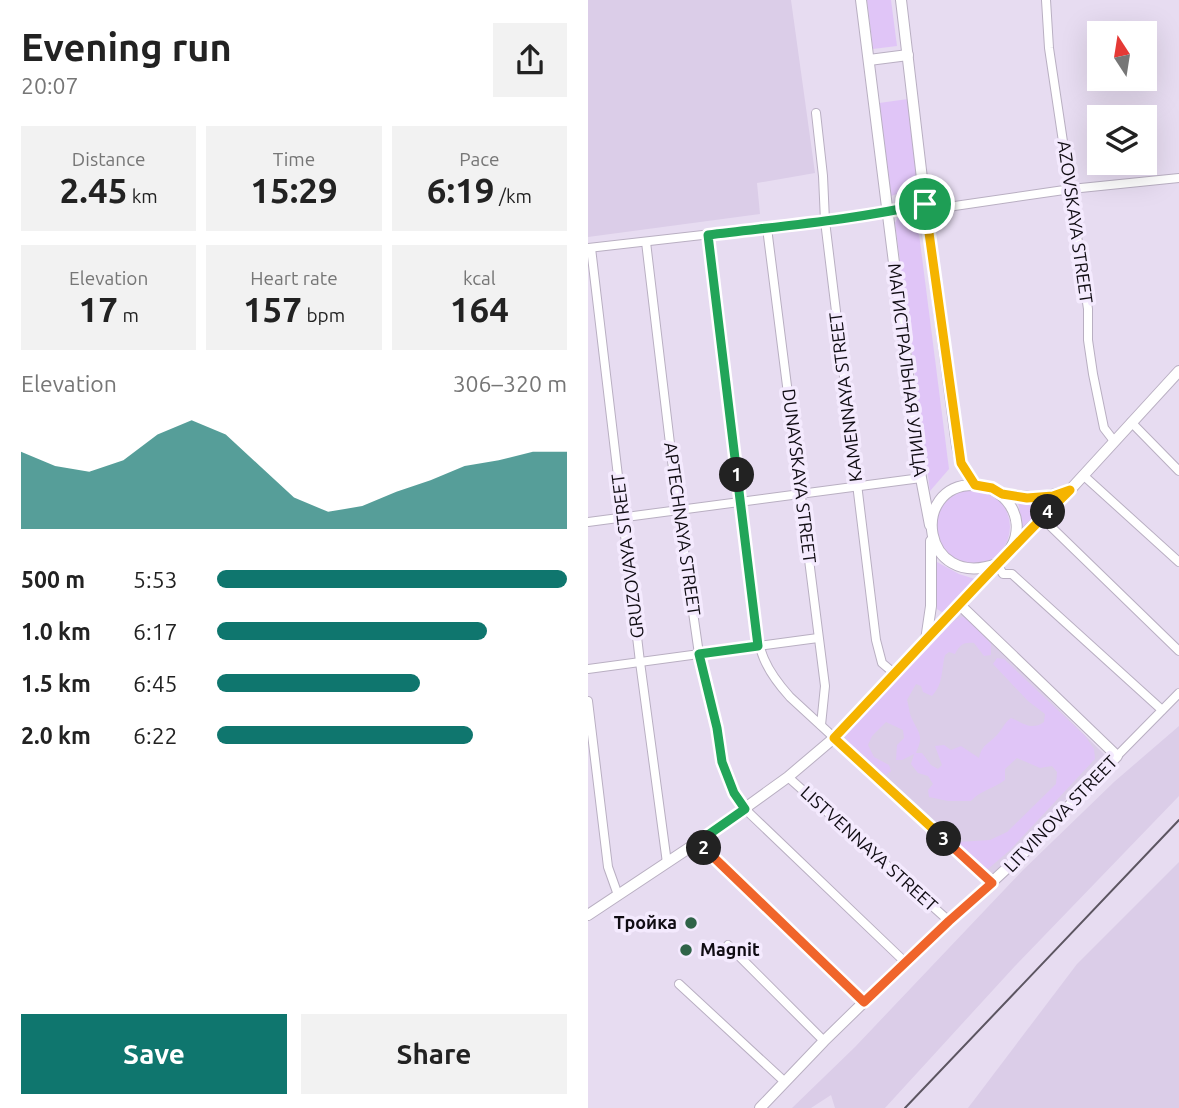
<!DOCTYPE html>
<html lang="en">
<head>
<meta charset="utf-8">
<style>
  body { margin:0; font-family:Ubuntu,sans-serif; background:#f2f2f2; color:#222; height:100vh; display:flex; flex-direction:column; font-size:26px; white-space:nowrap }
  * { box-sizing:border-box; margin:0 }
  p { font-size:23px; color:#767676 }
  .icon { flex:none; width:38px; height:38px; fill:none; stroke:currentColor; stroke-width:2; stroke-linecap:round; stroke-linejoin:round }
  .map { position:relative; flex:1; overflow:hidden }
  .drawer { display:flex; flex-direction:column; background:#fff; width:588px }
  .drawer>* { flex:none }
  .needle { width:46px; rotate:348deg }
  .buttons { position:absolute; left:499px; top:21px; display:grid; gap:14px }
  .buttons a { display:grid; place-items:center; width:70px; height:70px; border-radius:0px; background:#fff; box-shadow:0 7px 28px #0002; font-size:35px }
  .pin { position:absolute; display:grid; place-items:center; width:60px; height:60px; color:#fff; margin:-30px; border:4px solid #fff; border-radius:50%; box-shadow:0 2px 7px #0007 }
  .km { position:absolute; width:35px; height:35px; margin:-18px; border-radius:50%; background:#222; color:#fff; font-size:19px; line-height:35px; text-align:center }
  .round { display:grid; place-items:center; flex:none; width:74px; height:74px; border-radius:0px; background:#f2f2f2 }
  .summary { display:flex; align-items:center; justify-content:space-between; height:119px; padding:0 21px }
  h1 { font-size:38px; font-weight:600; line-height:52px }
  .stats { display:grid; grid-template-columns:repeat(3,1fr); gap:10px; height:119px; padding:7px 21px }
  .stats div { display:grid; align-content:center; border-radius:0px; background:#f2f2f2; text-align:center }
  .stats b { font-size:35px; font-weight:600 }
  .stats small { font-size:19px; font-weight:400 }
  .stats p { font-size:19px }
  .chart { height:196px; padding:14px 21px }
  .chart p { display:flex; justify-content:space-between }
  .chart svg { width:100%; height:126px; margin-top:7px; fill:#0f766e; opacity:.7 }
  .button { display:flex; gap:14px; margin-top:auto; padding:14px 21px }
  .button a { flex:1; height:80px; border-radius:0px; background:#0f766e; color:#fff; font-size:28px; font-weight:600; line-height:80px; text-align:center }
  .button a+a { background:#f2f2f2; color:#222 }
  ul { padding:0 21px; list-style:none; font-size:23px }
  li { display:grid; grid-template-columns:112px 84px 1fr; align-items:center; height:52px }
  li i { height:18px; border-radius:9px; background:#0f766e }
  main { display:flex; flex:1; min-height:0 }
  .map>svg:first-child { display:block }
  .built { fill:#dbcde8 }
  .green { fill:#e0c5f7 }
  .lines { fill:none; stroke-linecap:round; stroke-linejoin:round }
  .minor-casing { stroke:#b9afc2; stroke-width:10 }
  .major-casing { stroke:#b9afc2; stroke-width:12 }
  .minor { stroke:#fff; stroke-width:8 }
  .major { stroke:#fff; stroke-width:10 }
  .rail { stroke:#5c5561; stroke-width:2 }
  .split-1-casing { stroke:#fff; stroke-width:14 }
  .split-2-casing { stroke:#fff; stroke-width:14 }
  .split-3-casing { stroke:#fff; stroke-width:14 }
  .split-4-casing { stroke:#fff; stroke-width:14 }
  .split-5-casing { stroke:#fff; stroke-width:14 }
  .split-1 { stroke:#22a559; stroke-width:9 }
  .split-2 { stroke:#22a559; stroke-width:9 }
  .split-3 { stroke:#f0652b; stroke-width:9 }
  .split-4 { stroke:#f5b400; stroke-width:9 }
  .split-5 { stroke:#f5b400; stroke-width:9 }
  .poi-dot { fill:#2f6348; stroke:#f4eafe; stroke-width:2.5 }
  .labels { text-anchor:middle; stroke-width:7; stroke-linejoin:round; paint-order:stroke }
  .street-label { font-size:18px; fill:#100c13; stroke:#f4eafe }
  .poi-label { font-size:18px; font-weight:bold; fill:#100c13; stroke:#f4eafe; text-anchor:end }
</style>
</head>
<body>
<main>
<section class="drawer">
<div class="summary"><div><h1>Evening run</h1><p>20:07</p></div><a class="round"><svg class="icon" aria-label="share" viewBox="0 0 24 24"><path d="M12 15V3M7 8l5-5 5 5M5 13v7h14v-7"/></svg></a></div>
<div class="stats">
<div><p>Distance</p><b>2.45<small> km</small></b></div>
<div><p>Time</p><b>15:29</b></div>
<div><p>Pace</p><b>6:19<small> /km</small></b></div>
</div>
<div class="stats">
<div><p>Elevation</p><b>17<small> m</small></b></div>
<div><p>Heart rate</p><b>157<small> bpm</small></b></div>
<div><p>kcal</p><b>164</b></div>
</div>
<div class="chart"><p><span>Elevation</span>306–320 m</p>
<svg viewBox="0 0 160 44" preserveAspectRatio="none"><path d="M0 44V17L10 22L20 24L30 20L40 11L50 6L60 11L70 22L80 33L90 38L100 36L110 31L120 27L130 22L140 20L150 17L160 17V44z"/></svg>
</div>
<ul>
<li><b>500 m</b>5:53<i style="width:100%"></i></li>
<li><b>1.0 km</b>6:17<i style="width:77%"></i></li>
<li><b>1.5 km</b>6:45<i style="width:58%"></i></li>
<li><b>2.0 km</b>6:22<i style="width:73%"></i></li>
</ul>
<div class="button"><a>Save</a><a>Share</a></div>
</section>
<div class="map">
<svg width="591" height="1108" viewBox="0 0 591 1108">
  <rect width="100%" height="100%" fill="#e7dcf1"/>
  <!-- built -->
  <g class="built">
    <polygon points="0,0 203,0 227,173 169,183 172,214 0,237"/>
    <polygon points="372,611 519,757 404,875 253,737"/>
    <polygon points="591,726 591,796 427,966 297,1108 247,1108 243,1095 223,1108 204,1108 267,1047 435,870 526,782"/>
    <polygon points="591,862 591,1108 380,1108 489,964"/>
  </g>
  <!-- green -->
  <g class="green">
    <polygon points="279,0 303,0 309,46 285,49"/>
    <polygon points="320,99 330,187 303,196 291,103"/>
    <polygon points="325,211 329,218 361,469 342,491 307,223 312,213"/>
    <circle cx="385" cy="527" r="37"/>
    <polygon points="430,502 459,502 459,507 435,532"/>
    <polygon points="349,562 371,574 390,580 357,614 349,609"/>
    <path d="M 377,616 L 403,644 L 403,655 L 396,656 L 386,643 C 376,642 372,644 367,654 L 361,652 L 357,655 C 353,670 356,683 344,696 L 335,692 L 333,686 L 328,684 L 319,700 C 321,706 321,713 324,719 C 331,734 336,735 328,753 L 334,753 L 343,765 L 350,769 L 354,765 L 347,746 L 356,745 L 363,750 L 373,746 L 391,758 C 394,745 399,745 408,736 C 414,730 416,723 423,718 C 436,723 443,731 456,722 L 457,714 L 440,701 L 405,664 L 409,658 L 416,659 L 497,736 L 506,749 L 507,759 L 421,851 L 394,874 L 369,850 L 370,842 L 402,840 L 419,832 L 468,784 L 469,772 L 464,766 L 452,768 L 429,758 L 417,769 L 417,780 C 405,789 393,790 383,801 L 360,801 L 341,797 L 340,790 L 345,784 L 340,776 L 330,773 L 323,764 L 326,754 L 314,760 L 308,760 L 309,745 L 316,738 L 315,730 L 298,722 L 284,736 L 280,745 L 286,757 L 301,765 L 303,771 L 298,775 C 280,767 264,754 257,735 C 277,713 353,620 377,616 Z"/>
  </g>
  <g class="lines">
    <!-- minor casing -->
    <g class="minor-casing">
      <g id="minor">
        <polyline points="458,0 461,48 500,309 500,340 505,374 516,428 526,441"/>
        <polyline points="228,113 235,176 237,221 288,640 294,663 307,674"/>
        <polyline points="179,228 237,686 233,725"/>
        <path d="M 120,235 L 165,614 C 171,652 176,668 202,697 L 404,883"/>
        <polyline points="58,242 88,494 111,654 129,728 134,762 146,793 157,809 317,962"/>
        <polyline points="0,248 237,221 299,212 337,204 353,208 483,189 591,178"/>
        <polyline points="3,248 52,662 79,863"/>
        <polyline points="543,422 591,471"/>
        <polyline points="495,475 591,562"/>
        <polyline points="454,518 591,651"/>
        <polyline points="0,522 333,478"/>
        <polyline points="409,564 415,574 424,574 574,710"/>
        <polyline points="0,669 230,638"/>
        <polyline points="0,701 20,867 30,895"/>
        <polyline points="529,756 591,693"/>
        <polyline points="200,777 361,921"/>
        <polyline points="110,842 276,1002"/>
        <polyline points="140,945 236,1041"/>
        <polyline points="91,984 197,1082"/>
      </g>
    </g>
    <!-- major casing -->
    <g class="major-casing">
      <g id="major">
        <polyline points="273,0 333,478 342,525"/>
        <polyline points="313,0 337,204 369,446 373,463 387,485"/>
        <polyline points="281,60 320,55"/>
        <polyline points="414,494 452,498 479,491"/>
        <polyline points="424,546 482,490 591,371"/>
        <polyline points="338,640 343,606 343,541"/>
        <path d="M 0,915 L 110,842 L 200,777 L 246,738 L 396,579 C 405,569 418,558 424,546 C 439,517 416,486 386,485 C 321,484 333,591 409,564"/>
        <polyline points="172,1108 236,1041 317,962 442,847 529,756 372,605"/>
      </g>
    </g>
    <!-- minor -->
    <use href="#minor" class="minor"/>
    <!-- major -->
    <use href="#major" class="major"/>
    <!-- rail -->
    <polyline class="rail" points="317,1108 591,820"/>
  </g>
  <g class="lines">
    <!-- split-1 casing -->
    <g class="split-1-casing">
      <path id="split-1" d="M 149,475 L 120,235 C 192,226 265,220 337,204"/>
    </g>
    <!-- split-2 casing -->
    <g class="split-2-casing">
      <polyline id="split-2" points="116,848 110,842 157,809 146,793 134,762 129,728 111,654 170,646 149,475"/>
    </g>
    <!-- split-3 casing -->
    <g class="split-3-casing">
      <polyline id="split-3" points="116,848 276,1002 361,921 404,883 356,839"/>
    </g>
    <!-- split-4 casing -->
    <g class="split-4-casing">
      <path id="split-4" d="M 356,839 L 246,738 C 317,663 387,586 460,512"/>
    </g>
    <!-- split-5 casing -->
    <g class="split-5-casing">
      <polyline id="split-5" points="337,204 373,463 387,485 404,488 414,494 439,498 465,496 482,490 460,512"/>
    </g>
    <!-- split-1 -->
    <use href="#split-1" class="split-1"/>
    <!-- split-2 -->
    <use href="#split-2" class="split-2"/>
    <!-- split-3 -->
    <use href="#split-3" class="split-3"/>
    <!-- split-4 -->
    <use href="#split-4" class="split-4"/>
    <!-- split-5 -->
    <use href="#split-5" class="split-5"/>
  </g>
  <!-- markers -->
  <g class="poi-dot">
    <circle cx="103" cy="923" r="7"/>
    <circle cx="98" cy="950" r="7"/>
  </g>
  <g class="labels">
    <!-- street labels -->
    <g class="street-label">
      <text transform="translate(487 222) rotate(82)" y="6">AZOVSKAYA STREET</text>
      <text transform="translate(319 370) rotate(83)" y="6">МАГИСТРАЛЬНАЯ УЛИЦА</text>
      <text transform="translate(258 397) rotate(-97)" y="6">KAMENNAYA STREET</text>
      <text transform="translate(211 476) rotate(83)" y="6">DUNAYSKAYA STREET</text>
      <text transform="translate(94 529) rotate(82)" y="6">APTECHNAYA STREET</text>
      <text transform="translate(40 556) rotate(-97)" y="6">GRUZOVAYA STREET</text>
      <text transform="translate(473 814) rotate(-46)" y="6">LITVINOVA STREET</text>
      <text transform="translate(281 849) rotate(42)" y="6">LISTVENNAYA STREET</text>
    </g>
    <!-- poi labels -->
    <g class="poi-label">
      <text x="89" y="929">Тройка</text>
      <text x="112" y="956" text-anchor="start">Magnit</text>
    </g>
  </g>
</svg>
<div class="buttons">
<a><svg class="needle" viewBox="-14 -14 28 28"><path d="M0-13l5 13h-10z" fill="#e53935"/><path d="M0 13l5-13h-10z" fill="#767676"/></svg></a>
<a><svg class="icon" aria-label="layers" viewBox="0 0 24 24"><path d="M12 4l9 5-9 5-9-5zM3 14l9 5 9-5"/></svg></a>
</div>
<div class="pin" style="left:337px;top:204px;background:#1e9e55"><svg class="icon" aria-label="arrive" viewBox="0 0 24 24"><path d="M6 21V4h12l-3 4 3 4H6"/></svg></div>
<b class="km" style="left:149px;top:475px">1</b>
<b class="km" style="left:116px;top:848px">2</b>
<b class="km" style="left:356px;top:839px">3</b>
<b class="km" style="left:460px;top:512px">4</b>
</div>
</main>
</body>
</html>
